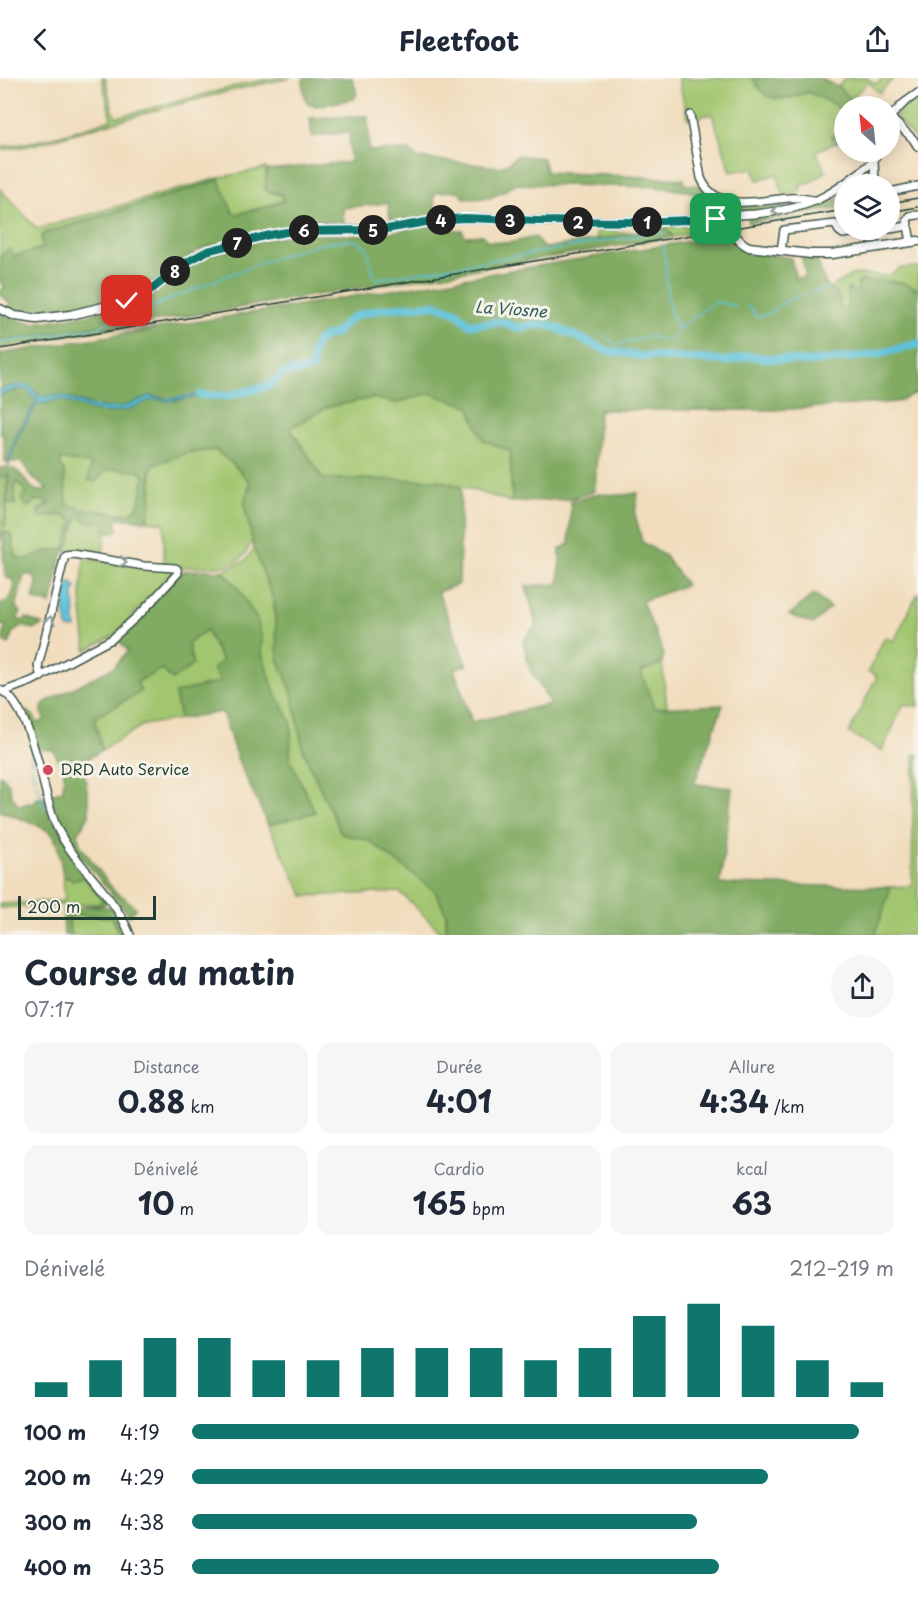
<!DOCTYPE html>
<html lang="fr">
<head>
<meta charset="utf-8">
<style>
  body { margin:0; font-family:"Playpen Sans",sans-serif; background:#f6f6f7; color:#1f2937; height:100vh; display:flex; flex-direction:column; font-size:22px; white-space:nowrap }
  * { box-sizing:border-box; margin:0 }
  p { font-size:20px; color:#747a83 }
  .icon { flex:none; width:33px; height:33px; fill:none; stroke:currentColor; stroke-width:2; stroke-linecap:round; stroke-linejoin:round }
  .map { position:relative; height:857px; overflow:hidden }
  .panel { display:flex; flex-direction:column; background:#fff; flex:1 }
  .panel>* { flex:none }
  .needle { width:39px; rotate:333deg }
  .fabs { position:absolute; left:834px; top:18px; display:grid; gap:12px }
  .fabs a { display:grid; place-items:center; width:66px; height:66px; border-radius:50%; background:#fff; box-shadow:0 3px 15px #0003; font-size:30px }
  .scale { position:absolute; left:18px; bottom:15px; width:138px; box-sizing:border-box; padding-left:6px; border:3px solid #1f3d34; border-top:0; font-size:16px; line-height:21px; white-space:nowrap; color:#1f3d34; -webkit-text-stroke:4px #f7f3e8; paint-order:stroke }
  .pin { position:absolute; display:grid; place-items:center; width:51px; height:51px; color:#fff; margin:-26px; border-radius:12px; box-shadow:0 3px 9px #0006 }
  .km { position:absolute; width:30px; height:30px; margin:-15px; border-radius:50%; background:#222; color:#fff; font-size:16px; line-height:30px; text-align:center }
  .round { display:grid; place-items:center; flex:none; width:63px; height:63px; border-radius:32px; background:#f6f6f7 }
  .summary { display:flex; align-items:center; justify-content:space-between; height:102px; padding:0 24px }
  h1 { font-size:33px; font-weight:700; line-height:45px }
  .metrics { display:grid; grid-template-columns:repeat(3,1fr); gap:9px; height:102px; padding:6px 24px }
  .metrics div { display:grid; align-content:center; border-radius:15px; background:#f6f6f7; text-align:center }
  .metrics b { font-size:30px; font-weight:700 }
  .metrics small { font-size:16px; font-weight:400 }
  .metrics p { font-size:16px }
  .chart { height:168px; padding:12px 24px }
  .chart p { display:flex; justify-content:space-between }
  .chart svg { width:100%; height:108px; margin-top:6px; stroke:#0f766e; stroke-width:6 }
  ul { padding:0 24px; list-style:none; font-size:20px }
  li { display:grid; grid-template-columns:96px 72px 1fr; align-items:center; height:45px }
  li i { height:15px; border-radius:8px; background:#0f766e }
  header { display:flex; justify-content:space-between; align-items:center; height:78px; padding:0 24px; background:#fff; font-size:27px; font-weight:700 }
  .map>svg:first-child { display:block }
  .green { fill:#a2c66f; stroke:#608252; stroke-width:1.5 }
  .forest { fill:#81ab62; stroke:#50744b; stroke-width:1.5 }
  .water { fill:#5ec3dc; stroke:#3e8088; stroke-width:1.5 }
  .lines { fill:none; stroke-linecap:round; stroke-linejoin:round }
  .stream { stroke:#5ec3dc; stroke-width:1.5 }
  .river { stroke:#5ec3dc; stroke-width:8 }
  .minor-casing { stroke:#3e5549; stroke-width:10 }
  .major-casing { stroke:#3e5549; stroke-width:11 }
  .minor { stroke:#fff; stroke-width:7 }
  .major { stroke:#fff; stroke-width:8 }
  .rail { stroke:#1f3d34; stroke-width:1.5 }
  .oneway { stroke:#8f9e9a }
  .route-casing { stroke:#fff; stroke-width:12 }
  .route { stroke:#0f766e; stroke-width:8 }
  .poi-dot { fill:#d1495b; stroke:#f7f3e8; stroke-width:2 }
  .labels { text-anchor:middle; stroke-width:6; stroke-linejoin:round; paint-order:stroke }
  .poi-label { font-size:15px; fill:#1f3d34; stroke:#f7f3e8; text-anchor:start }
  .water-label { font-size:16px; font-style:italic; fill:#2f5e5e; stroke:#f7f3e8 }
</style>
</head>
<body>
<header><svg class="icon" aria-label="back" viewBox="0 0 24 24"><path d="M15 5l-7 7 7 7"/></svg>Fleetfoot<svg class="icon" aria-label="share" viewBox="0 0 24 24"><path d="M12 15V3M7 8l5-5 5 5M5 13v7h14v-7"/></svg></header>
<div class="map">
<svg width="918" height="857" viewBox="0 0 918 857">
  <rect width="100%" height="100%" fill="#f7f3e8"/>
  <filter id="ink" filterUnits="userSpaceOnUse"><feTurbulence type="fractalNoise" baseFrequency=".0167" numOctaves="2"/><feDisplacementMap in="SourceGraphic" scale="12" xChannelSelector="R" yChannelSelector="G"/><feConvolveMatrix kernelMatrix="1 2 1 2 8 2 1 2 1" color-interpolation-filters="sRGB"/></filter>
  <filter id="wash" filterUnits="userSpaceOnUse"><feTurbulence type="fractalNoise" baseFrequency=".008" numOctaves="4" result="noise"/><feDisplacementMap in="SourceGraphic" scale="24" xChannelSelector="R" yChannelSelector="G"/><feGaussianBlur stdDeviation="1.35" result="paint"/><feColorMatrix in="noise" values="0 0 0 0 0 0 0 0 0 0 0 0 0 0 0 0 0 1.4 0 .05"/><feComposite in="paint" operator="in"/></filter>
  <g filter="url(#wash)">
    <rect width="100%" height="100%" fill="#f1ddbd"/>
    <!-- green -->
    <g class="green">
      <path d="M 102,0 L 105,0 L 113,33 L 117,39 L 244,6 L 276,0 L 291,0 C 228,12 165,30 103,47 C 69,56 36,69 0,72 L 0,69 C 38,65 75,54 111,41 Z"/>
      <path d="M 678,0 L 753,0 C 767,28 783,23 808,14 L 836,27 L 842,35 L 844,44 L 837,55 L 832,58 L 835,65 L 816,73 L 826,94 L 808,106 L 801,106 L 800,114 L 794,116 L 783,116 L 777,96 L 757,102 L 753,90 L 731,94 L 712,36 L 688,41 Z"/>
      <polygon points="845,0 868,0 875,6 885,0 894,0 879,15 868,4 851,21 838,9"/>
      <polygon points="918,18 918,64 895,39 900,31"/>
      <polygon points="266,90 266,113 282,117 284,122 269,128 236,136 233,135 219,102 43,156 41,159 43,170 15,178 8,171 0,179 0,111 37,151 38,151 218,100"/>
      <polygon points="713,144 719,146 722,149 673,159 671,155 662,151 597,162 597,147 614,147 617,155 647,153 649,147 664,147 665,148 710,145"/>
      <path d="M 918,189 L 918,212 C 902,201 880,202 861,203 L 858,213 L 855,214 L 851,211 L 848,216 L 848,228 L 843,232 L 839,230 C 838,218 839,217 828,211 L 853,196 L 886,198 L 895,194 L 899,190 Z"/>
      <polygon points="97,248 107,249 108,251 0,269 0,264"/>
      <polygon points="429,315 469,328 483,362 510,373 512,424 439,402 323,401 290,350 327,329 372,320 396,325"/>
      <path d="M 215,372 L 234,387 L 249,403 C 250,411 244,418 245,427 C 245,438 250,450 253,461 C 246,476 242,484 226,488 L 181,489 L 164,487 L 164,445 L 145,443 L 148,440 L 152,408 L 151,389 C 168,375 193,374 215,372 Z"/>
      <path d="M 61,381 L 91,386 L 106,393 L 115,390 L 141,394 L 144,399 C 142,411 142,429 130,436 L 85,432 L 93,445 L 101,442 L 103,443 L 103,451 L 106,455 L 102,479 L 66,473 L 81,431 L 67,426 L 64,393 L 60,386 Z"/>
      <path d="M 7,398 L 4,449 L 5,449 L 7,424 L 12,427 L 15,426 L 15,407 L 16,404 L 27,414 L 25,417 L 32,424 L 35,422 L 50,424 L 50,426 L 45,427 L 49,439 C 57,435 65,436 72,442 L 73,445 L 64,470 C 59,473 55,472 49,473 C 40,475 33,478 24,482 L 16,479 L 12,457 L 7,454 L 4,455 L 5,453 L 3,453 L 0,465 L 0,399 Z"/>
      <polygon points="254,471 274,523 278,580 292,614 303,672 342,756 368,762 435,813 446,835 446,857 444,857 400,814 304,818 268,747 315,734 290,682 291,644 274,612 261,573 262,561 237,509 223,493 245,483"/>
      <polygon points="84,481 172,491 173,494 114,558 86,572 81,519"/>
      <polygon points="918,515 918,628 903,627 882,673 849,655 877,598 868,594 885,559 894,563"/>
      <polygon points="206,552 222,583 220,604 175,615 180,641 143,647 102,672 94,639 141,614 137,604 162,590 172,601 188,566"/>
      <polygon points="662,585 667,629 654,630 641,594"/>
      <polygon points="914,676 918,676 918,857 875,857 891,809 912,808"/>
      <path d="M 63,798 L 72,802 L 84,799 L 102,822 L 100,826 C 67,827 33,828 0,830 L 0,826 L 63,823 L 65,822 Z"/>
      <polygon points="76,837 112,839 120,857 70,857 69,839"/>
    </g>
    <!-- forest -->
    <g class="forest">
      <path d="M 303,0 L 352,0 L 357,16 L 354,21 L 316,28 L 309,27 C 304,20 302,9 303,0 Z"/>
      <path d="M 753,0 L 820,0 L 838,9 L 851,21 L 852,28 L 844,28 L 844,62 L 835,65 L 832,58 L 837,55 L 844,44 L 842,35 L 836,27 L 808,14 C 782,21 767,29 753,0 Z"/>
      <polygon points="368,38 369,73 408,72 418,80 500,89 510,84 517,77 543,80 546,94 684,101 685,107 700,107 715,120 708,122 693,114 656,109 515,106 501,115 489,120 466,121 458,113 438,114 434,117 436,138 391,146 388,125 343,130 344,149 263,155 209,168 197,173 150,209 123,221 53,237 27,238 8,231 11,226 0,216 4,208 0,204 0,179 9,171 15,178 43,170 41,159 43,156 219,102 233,135 237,136 269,128 284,122 282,117 278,115 266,113 265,110 267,92 350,84 349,54 312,59 310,40"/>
      <polygon points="844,119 844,129 748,145 748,139 819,124 831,123"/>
      <polygon points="781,122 783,130 718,137 718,123 729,126"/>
      <polygon points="448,144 450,152 462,152 465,158 483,157 487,163 509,165 535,159 542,169 547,170 662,151 667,152 673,159 108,251 107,249 97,248 0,264 0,235 23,244 35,245 87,237 128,227 148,218 196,183 208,177 260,163 298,156 355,157 381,156"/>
      <path d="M 727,157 L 742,170 L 750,173 L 791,180 L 796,201 L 806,198 L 802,180 L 817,180 C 820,189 822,201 827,208 C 830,213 836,213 838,217 C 841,221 839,227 840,231 L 845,231 L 848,228 L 847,212 L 849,210 L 855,214 L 858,213 L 858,205 L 861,203 C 880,202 902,201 918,212 L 918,314 L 897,324 L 774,332 L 599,332 L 595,413 L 570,421 L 512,424 L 510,373 L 483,362 L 469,328 L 429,315 L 396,325 L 372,320 L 327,329 L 290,350 L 323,401 L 439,402 L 461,409 L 459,506 L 438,514 L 467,587 L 454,591 L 472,644 L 550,626 L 530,591 L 523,563 L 536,547 L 526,508 L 559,506 L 560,471 L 569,466 L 571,424 L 596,416 L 624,417 L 638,415 L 635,436 L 642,464 L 665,478 L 686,507 L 642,523 L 664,576 L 662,585 L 641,594 L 654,630 L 723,627 L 694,706 L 732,710 L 720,806 L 891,809 L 875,857 L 446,857 L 446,835 L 435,813 L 368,762 L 342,756 L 325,721 L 303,672 L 292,614 L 278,580 L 274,523 L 254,471 L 245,428 L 245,419 L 250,408 L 249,403 L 234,387 L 215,372 L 186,375 L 153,387 C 145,401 158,425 145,443 L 120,440 L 116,444 L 118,450 L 117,453 L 106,455 L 103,451 L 103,443 L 89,445 L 81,440 L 85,431 L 125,436 C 142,436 142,412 144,399 L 141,394 L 115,391 L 106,393 L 95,404 L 88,402 L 91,386 L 61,381 L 60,386 L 64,393 L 67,426 L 81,431 L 66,473 L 62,476 L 51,526 L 33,522 L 37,505 L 33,497 L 24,497 L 16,530 L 21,534 L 17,541 L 23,543 L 26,540 L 43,547 L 34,551 L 22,548 L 12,555 L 10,565 L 8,566 L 3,562 L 5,549 L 4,547 L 0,548 L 0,526 C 11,523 16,513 14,502 L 7,500 C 2,485 3,471 4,455 L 7,454 L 12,457 L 16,479 L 25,482 C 33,478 40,475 49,473 C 55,472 59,473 64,470 L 73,445 L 72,442 C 61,434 53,438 41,440 C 37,438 38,435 38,432 L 50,426 L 50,424 L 35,422 L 30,428 L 25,428 L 21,421 L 27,414 L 17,404 L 15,407 L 15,426 L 9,426 L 7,424 L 9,395 L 8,395 L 7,398 L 0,399 L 0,390 C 5,389 10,389 15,392 C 27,398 32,420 47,411 L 39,404 L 32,400 L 22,384 L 10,384 L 18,357 L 39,324 L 44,325 L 59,321 L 95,333 L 109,334 L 153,321 L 175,323 L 195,319 L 209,319 L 209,316 L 199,316 L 167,321 L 150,318 L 128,328 L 116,330 L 96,329 L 62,318 L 39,319 L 33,311 L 13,308 L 0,312 L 0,276 Z"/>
      <path d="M 23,310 L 29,312 L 37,323 L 17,356 L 8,385 L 5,383 C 3,373 7,363 0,354 L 0,317 Z"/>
      <path d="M 207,492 L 223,493 L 237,509 L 257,541 L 262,561 L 261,573 L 274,612 L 291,644 L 290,682 L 315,734 L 268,747 L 237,680 L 222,634 L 180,641 L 175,615 L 220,604 L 213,590 L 222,583 L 206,552 L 188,566 L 193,587 L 172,602 L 162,591 L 137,604 L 141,614 L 94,640 L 102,672 L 83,684 L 89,727 L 89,737 L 78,756 L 80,767 L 115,814 L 124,819 L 136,830 L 130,838 L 70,765 L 59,748 L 49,717 L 63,712 L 64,693 L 53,672 L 38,671 L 24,635 L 26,633 L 33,637 L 37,644 L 40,645 L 43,643 L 44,639 C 41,634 41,631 44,625 L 114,589 L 128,573 L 117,561 L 182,493 Z"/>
      <polygon points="814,516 830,530 813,546 789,537"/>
      <path d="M 0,697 L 8,704 L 12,718 L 19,728 L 33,724 L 36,721 L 44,719 L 49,737 L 107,823 L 105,826 L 99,828 L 82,827 L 99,826 L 102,822 L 84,799 C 76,804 71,801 63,798 C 61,787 59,764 52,756 C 45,748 12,738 0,733 Z"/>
      <polygon points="110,829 112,830 122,844 125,857 120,857 112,839 110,838 76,837 69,839 70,857 64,857 63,830"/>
    </g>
    <!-- water -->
    <g class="water">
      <polygon points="27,307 33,311 39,319 62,318 90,328 107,330 123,329 150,318 167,321 199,316 209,316 209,319 195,319 169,323 153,321 127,332 109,334 95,333 59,321 44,325 39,324 18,357 8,390 9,380 17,356 37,323 27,311 16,311 0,317 0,312 13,308"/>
      <polygon points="70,505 73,506 76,510 74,513 75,545 76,550 71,551 67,549 64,528 67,507"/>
    </g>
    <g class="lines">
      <!-- stream -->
      <g class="stream">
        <polyline points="664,167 668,224 676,248 679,251"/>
        <polyline points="807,216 829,209"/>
        <path d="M 746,228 L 752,231 L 755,238 C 769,239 771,233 781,226 C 788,222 797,219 804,217"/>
        <polyline points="602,256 617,267 650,258 667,263 684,246 715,224 736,228"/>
        <path d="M 0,265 L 101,249 L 113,241 L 130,238 C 167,224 332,147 361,165 C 370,170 371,189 374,199 L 376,201 L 433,192 L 657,154 L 662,155 L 663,158"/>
        <path d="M 32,675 C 29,683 32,692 35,701"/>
        <polyline points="36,705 45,731"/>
      </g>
      <!-- river -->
      <polyline class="river" points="200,317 228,318 264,309 271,306 284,295 291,293 302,293 312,290 313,273 318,263 324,259 337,255 344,246 355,238 381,231 427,227 436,227 456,234 469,246 479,246 499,244 504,244 513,249 519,250 539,246 552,248 609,273 641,278 729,283 746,278 809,284 874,277 918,266"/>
    </g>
  </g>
  <g filter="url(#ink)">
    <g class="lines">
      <!-- minor casing -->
      <g class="minor-casing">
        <g id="minor">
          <path d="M 690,37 L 701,100 C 716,136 759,122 789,120 C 798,119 808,121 817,123"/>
          <polyline points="890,39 913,61 918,69"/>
          <polyline points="890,39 904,25 918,15"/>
          <polyline points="874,82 875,103"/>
          <polyline points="890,114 918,108"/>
          <path d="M 714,141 C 727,137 741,137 755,136 C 800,131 821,125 856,97 C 865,90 875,85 877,74"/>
          <polyline points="890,151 908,148"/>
          <polyline points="879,152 883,152"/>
          <polyline points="911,164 907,142 910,138 918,137"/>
          <polyline points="781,173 784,152 835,146 839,153 843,156 873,152"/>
          <path d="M 0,612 C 29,623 43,709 52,737 C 66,782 114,813 130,857"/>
          <polyline points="5,614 8,612 32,603 112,561 143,533 178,495 177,491 175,490 144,488 73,476 65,477 41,576 38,588 41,599"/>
        </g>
      </g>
      <!-- major casing -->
      <g class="major-casing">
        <path id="major" d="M 0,231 L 15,238 L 37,241 L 70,237 L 116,226 L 148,214 L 189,183 L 207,173 L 269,157 L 293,153 L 313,152 L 381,152 L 437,142 L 465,140 L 539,143 L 638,144 L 716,141 C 731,145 734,163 749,169 L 811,176 L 832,176 L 918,163"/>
      </g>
      <!-- minor -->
      <use href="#minor" class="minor"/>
      <!-- major -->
      <use href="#major" class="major"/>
      <!-- rail -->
      <g class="rail">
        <polyline points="890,125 918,120"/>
        <polyline points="890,134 918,129"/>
        <polyline points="0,271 844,132"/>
      </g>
    </g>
    <!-- one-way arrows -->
    <defs><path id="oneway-chevron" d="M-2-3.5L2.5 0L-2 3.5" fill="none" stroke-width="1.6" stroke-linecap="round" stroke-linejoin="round" transform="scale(1.5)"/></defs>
    <g class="oneway">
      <use href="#oneway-chevron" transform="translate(776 133) rotate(172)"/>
      <use href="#oneway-chevron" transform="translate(123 484) rotate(9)"/>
      <use href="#oneway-chevron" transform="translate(50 542) rotate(-75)"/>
    </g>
  </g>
  <g class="lines" filter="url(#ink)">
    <!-- route casing -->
    <g class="route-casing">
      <polyline id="route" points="127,223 148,214 189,183 207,173 269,157 293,153 381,152 437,142 465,140 539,143 638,144 716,141"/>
    </g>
    <!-- route -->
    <use href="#route" class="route"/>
  </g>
  <!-- markers -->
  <circle class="poi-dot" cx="48" cy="692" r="6"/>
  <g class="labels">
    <!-- poi labels -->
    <g class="poi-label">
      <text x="60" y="697">DRD Auto Service</text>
    </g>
    <!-- water labels -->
    <g class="water-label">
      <text transform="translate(511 231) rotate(4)" y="6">La Viosne</text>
    </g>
  </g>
</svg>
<div class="fabs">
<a><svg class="needle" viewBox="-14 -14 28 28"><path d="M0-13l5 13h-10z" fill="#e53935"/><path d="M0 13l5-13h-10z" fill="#747a83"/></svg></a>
<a><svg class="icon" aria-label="layers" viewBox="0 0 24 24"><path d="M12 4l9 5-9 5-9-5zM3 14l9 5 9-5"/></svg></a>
</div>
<div class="scale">200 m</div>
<div class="pin" style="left:716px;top:141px;background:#1e9e55"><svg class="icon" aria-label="arrive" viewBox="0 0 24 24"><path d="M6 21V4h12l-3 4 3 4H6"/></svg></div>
<div class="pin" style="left:127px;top:223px;background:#d93025"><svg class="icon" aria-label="check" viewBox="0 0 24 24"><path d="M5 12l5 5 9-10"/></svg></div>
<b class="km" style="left:647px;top:144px">1</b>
<b class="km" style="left:578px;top:144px">2</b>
<b class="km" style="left:510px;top:142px">3</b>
<b class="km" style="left:441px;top:142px">4</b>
<b class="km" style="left:373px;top:152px">5</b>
<b class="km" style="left:304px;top:152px">6</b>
<b class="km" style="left:237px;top:165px">7</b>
<b class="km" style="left:175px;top:193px">8</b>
</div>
<section class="panel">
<div class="summary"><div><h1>Course du matin</h1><p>07:17</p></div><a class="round"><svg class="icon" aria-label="share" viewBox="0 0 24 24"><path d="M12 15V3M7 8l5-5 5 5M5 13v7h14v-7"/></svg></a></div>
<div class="metrics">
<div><p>Distance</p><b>0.88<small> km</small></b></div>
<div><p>Durée</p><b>4:01</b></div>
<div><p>Allure</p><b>4:34<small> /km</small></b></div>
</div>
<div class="metrics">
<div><p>Dénivelé</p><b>10<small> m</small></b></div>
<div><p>Cardio</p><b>165<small> bpm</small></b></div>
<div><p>kcal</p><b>63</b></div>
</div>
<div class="chart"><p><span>Dénivelé</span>212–219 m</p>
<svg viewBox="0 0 160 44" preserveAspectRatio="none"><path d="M5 44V38M15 44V29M25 44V20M35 44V20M45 44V29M55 44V29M65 44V24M75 44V24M85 44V24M95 44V29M105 44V24M115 44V11M125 44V6M135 44V15M145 44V29M155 44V38"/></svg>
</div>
<ul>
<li><b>100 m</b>4:19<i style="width:95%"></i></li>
<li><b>200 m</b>4:29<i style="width:82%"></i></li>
<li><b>300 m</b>4:38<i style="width:72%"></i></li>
<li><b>400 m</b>4:35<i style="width:75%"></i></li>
</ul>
</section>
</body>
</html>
